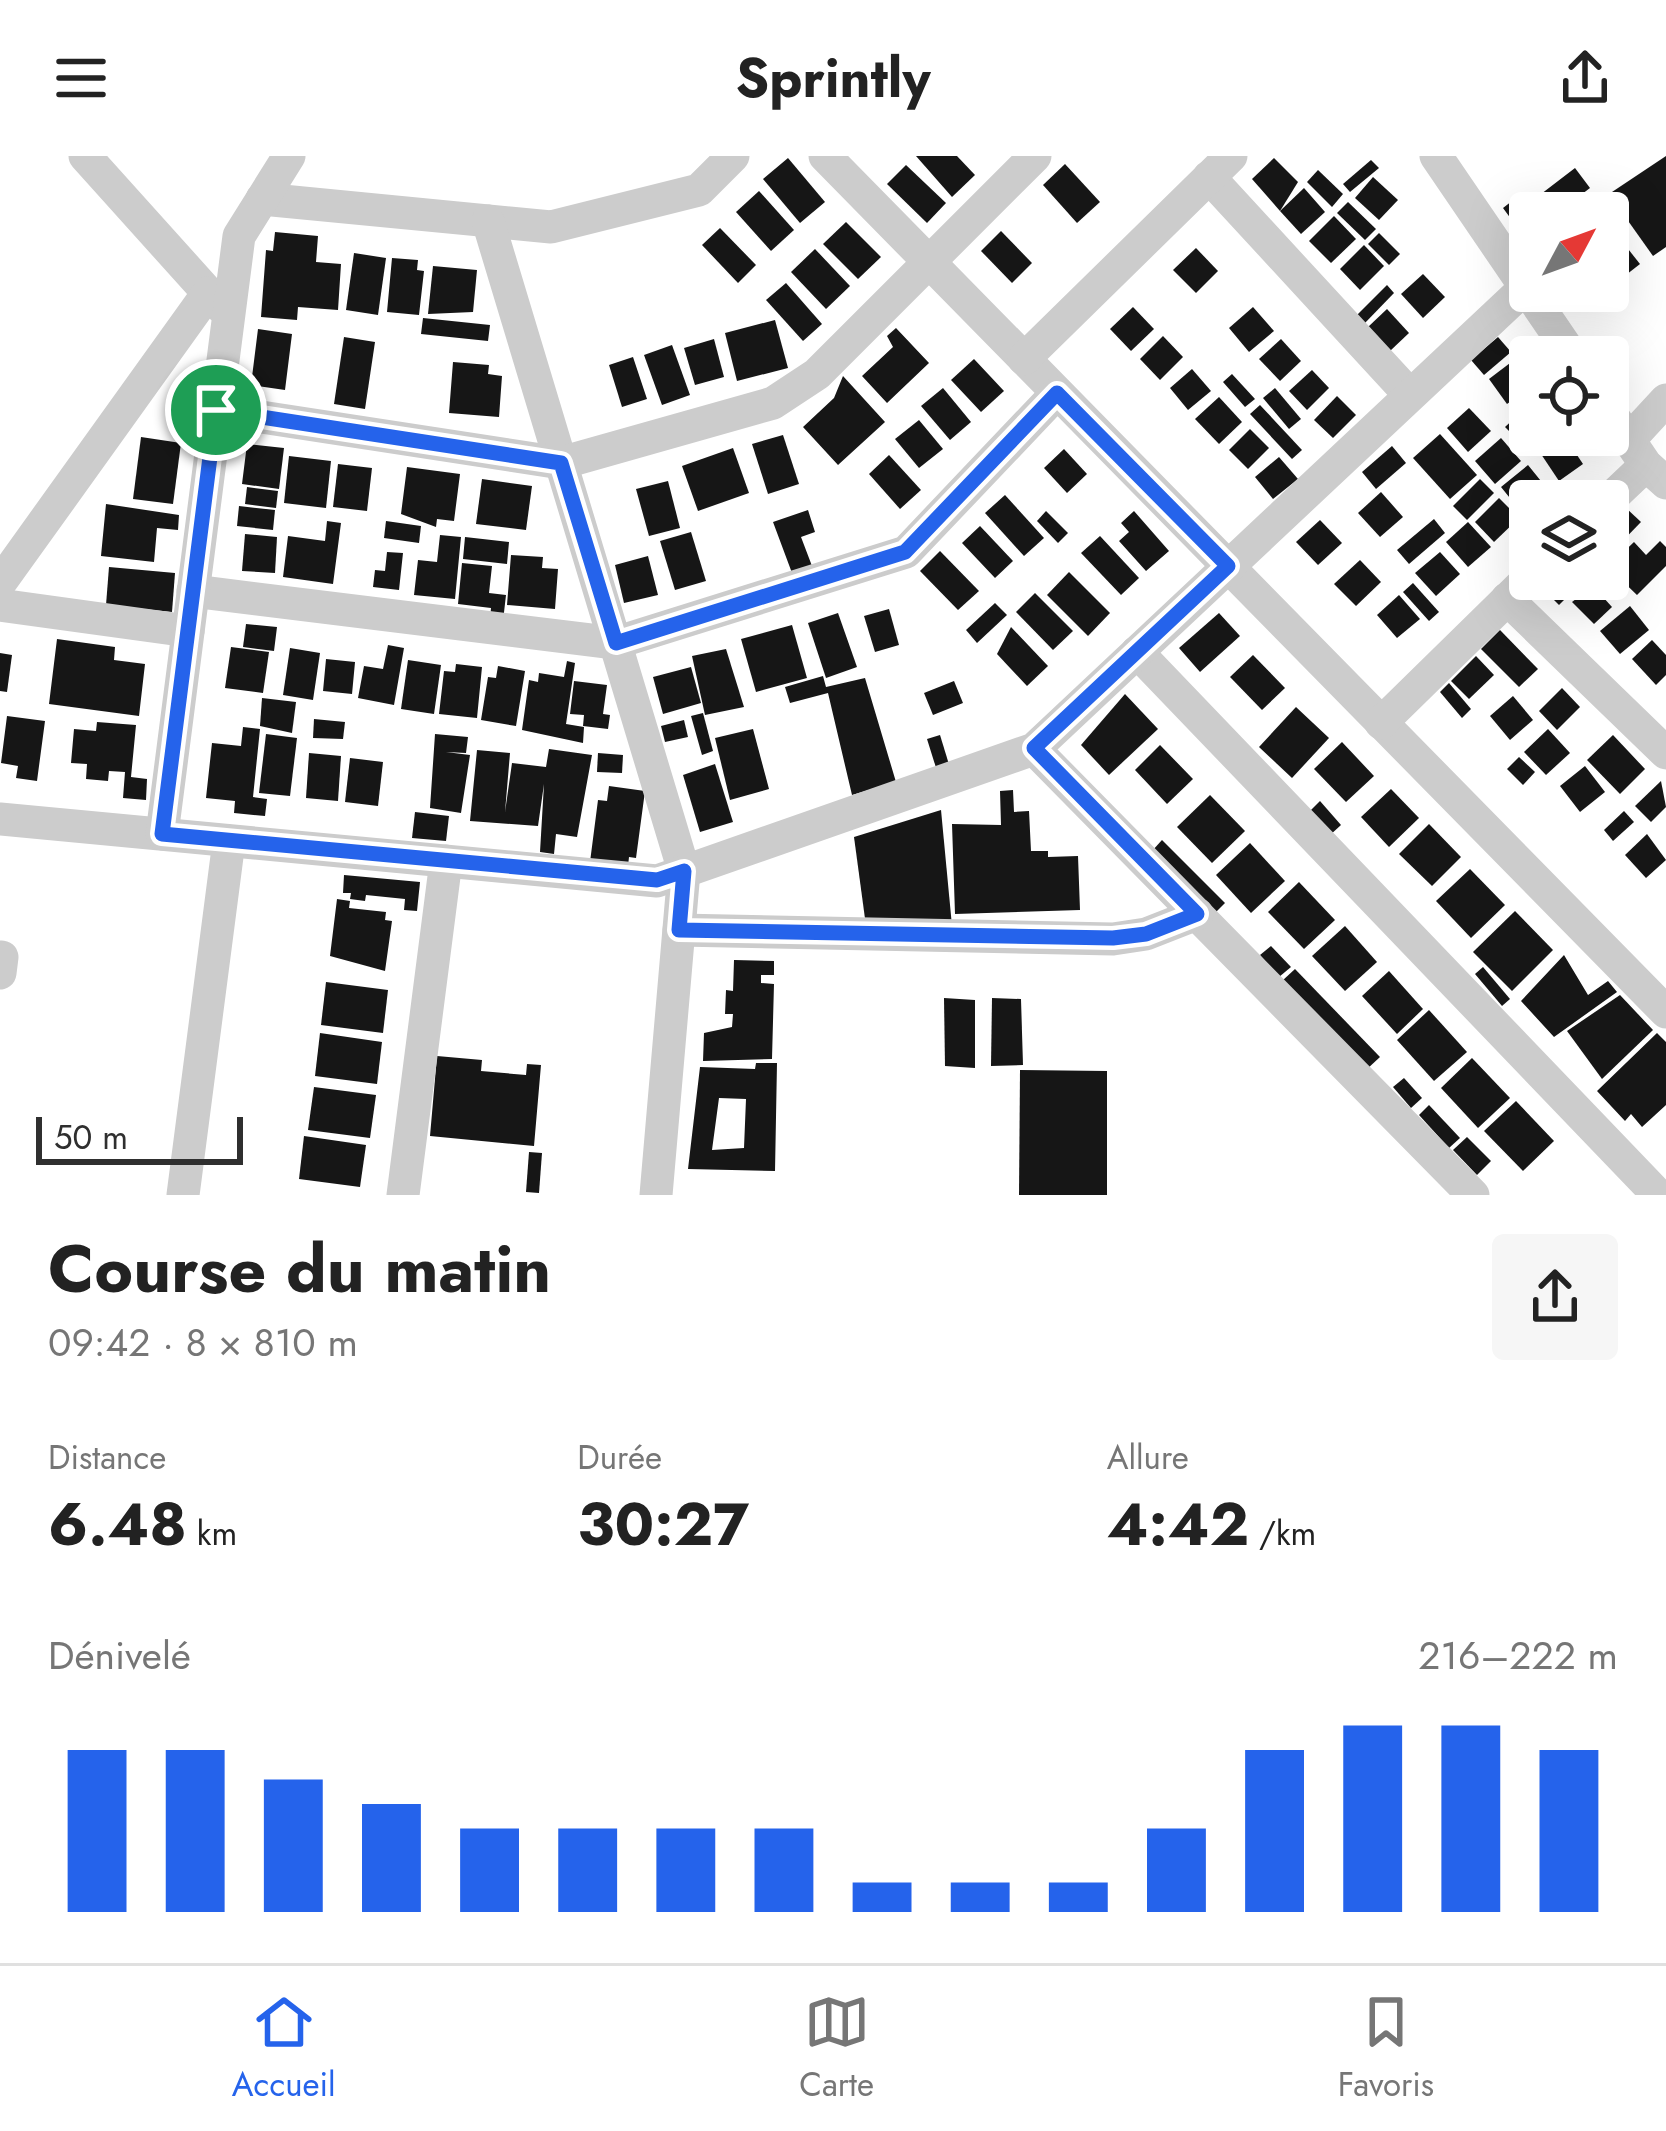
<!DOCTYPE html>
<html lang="fr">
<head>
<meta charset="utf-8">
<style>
  body { margin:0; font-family:Jost,sans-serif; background:#f6f6f6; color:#222; height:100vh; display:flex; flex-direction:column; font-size:45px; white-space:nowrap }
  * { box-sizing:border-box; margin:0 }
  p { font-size:39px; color:#767676 }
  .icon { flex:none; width:66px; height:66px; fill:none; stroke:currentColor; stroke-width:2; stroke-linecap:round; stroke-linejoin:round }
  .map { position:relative; height:1039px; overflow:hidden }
  .drawer { display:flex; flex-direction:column; background:#fff; flex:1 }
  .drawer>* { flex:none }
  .needle { width:78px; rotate:49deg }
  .tools { position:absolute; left:1509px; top:36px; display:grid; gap:24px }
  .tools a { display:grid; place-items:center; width:120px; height:120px; border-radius:12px; background:#fff; box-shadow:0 12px 48px #0002; font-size:60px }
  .scale { position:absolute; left:36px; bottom:30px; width:207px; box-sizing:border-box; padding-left:12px; border:6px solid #2f2f2f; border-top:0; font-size:33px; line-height:42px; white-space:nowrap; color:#2f2f2f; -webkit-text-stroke:9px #fff; paint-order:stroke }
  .pin { position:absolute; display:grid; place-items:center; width:102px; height:102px; color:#fff; margin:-51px; border:6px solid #fff; border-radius:50%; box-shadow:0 3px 12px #0007 }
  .round { display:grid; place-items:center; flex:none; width:126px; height:126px; border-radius:12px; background:#f6f6f6 }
  .overview { display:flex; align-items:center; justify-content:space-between; height:204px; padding:0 48px }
  h1 { font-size:66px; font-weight:700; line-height:90px }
  .stats { display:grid; grid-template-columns:repeat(3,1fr); gap:18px; height:204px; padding:12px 48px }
  .stats div { display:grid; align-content:center }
  .stats b { font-size:60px; font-weight:700 }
  .stats small { font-size:33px; font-weight:400 }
  .stats p { font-size:33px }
  .chart { height:336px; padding:24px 48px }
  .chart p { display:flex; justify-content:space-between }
  .chart svg { width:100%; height:216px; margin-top:12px; stroke:#2563eb; stroke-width:6 }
  header { display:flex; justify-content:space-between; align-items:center; height:156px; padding:0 48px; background:#fff; font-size:54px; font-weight:700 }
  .menu { display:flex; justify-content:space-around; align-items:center; height:168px; border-top:3px solid #e0e0e0; background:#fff; font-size:33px; color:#767676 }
  .menu a { display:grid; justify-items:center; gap:6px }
  .menu .active { color:#2563eb }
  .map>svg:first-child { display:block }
  .building { fill:#161616; fill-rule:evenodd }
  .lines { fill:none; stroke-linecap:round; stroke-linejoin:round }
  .minor { stroke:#ccc; stroke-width:33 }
  .route-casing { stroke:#fff; stroke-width:24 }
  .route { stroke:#2563eb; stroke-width:15 }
</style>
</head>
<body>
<header><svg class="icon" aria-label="menu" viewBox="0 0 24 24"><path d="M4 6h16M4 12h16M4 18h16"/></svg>Sprintly<svg class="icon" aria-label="share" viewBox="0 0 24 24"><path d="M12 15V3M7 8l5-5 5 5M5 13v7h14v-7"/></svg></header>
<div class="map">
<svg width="1666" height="1039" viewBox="0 0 1666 1039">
  <rect width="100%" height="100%" fill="#fff"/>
  <!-- building -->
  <g class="building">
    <polygon points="916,0 957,0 975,19 952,41"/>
    <polygon points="1666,0 1666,91 1653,100 1609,38"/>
    <polygon points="788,2 825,46 800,67 763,23"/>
    <polygon points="1274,2 1298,26 1280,55 1252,23"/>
    <polygon points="1371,4 1379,12 1350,36 1343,28"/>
    <polygon points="1065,8 1100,46 1077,67 1043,29"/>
    <polygon points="906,9 946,47 927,67 887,28"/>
    <polygon points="1575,12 1590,32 1557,57 1530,57 1525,82 1503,52 1521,38 1528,48"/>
    <polygon points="1318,14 1343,38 1332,51 1307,26"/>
    <polygon points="1373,21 1398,44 1379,64 1355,42"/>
    <polygon points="1304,32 1325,56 1301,78 1280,55"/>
    <polygon points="759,35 794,74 771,95 736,56"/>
    <polygon points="1348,46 1376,73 1365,84 1337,57"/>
    <polygon points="1334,60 1356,83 1331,107 1309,85"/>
    <polygon points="846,66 881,101 858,123 823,88"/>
    <polygon points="720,72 756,109 738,127 702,89"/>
    <polygon points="1001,75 1032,107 1012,127 981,95"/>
    <polygon points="275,76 318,80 316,106 341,108 338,154 298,151 297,164 261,161 266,94 273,95"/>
    <polygon points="1379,77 1400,98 1389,109 1368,88"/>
    <polygon points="1617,79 1640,108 1608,133 1608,86"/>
    <polygon points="1364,89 1384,110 1360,134 1340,113"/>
    <polygon points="1196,92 1218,115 1196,137 1173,114"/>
    <polygon points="815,93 850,130 826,153 791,116"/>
    <polygon points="354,97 386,102 378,159 346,154"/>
    <polygon points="392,102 418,104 417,114 424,115 419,159 387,156"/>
    <polygon points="433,110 477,114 473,156 428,158"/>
    <polygon points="1423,118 1445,141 1423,162 1401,138"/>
    <polygon points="786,127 822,168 803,185 766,144"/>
    <polygon points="1387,129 1394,137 1363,169 1355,161"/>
    <polygon points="1133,151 1154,173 1131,195 1110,173"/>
    <polygon points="1253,151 1274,175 1249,196 1229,172"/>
    <polygon points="1387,153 1409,177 1390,195 1368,171"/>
    <polygon points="423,162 490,169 488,185 421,178"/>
    <polygon points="775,164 788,212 737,225 725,177"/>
    <polygon points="896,172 929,207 887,247 862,220 893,191 887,180"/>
    <polygon points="258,173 292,178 285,234 251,229"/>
    <polygon points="1163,180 1183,201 1160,224 1140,203"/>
    <polygon points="344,181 375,186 365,253 334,248"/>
    <polygon points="1498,181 1511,196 1484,219 1471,204"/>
    <polygon points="714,183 724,221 695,229 684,192"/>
    <polygon points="1281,183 1301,205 1280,225 1259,203"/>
    <polygon points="672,189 690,239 662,249 644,199"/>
    <polygon points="633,201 647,243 622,251 609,209"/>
    <polygon points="974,203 1004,235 981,256 951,224"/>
    <polygon points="1514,204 1530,231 1507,248 1489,223"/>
    <polygon points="453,206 489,209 488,218 502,220 499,261 449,257"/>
    <polygon points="1192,213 1211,235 1188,254 1170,232"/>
    <polygon points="1312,214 1329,232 1307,254 1289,235"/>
    <polygon points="1232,218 1255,243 1245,251 1223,226"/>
    <polygon points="843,220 885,266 838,309 803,271 834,242"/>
    <polygon points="943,232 971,266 950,284 921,250"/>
    <polygon points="1275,232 1301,263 1289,273 1263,242"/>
    <polygon points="1337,240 1356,259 1333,282 1314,264"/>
    <polygon points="1219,241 1242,266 1219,288 1195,263"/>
    <polygon points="1530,248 1530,271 1517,283 1505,271"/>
    <polygon points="1260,249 1302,294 1292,303 1250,258"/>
    <polygon points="1469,252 1491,275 1468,296 1447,272"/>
    <polygon points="919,264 943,293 919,312 895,283"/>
    <polygon points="1250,273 1269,292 1248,313 1229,294"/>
    <polygon points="1440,278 1477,319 1450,343 1413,302"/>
    <polygon points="783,279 799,328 768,338 752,288"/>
    <polygon points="141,281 181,287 173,348 133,343"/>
    <polygon points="1565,281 1583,308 1559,325 1541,298"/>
    <polygon points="1501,282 1521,305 1495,328 1475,305"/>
    <polygon points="247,288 284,292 279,333 242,328"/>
    <polygon points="1392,290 1406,307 1376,333 1362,316"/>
    <polygon points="733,292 749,337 698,355 682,310"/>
    <polygon points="1064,293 1087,318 1067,337 1044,312"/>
    <polygon points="889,299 921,334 900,353 869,318"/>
    <polygon points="289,300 331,305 326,352 284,347"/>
    <polygon points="1279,301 1298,323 1273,343 1255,321"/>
    <polygon points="338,308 372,312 367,355 333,351"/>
    <polygon points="1528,309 1549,335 1530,345 1522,357 1501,331"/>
    <polygon points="407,311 460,318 454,365 437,363 436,371 401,358"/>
    <polygon points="482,323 532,330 526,374 476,368"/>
    <polygon points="1480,323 1494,337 1467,364 1453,350"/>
    <polygon points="668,325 680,372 649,380 636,333"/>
    <polygon points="247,331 278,335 276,352 245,348"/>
    <polygon points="1381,336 1403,361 1380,381 1358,357"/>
    <polygon points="1005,339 1044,382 1024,400 985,357"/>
    <polygon points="1499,342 1519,362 1494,386 1475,366"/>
    <polygon points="106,348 179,359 178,374 157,372 154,406 101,400"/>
    <polygon points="239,350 275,354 273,374 237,370"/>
    <polygon points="1625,351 1641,366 1608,400 1608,368"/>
    <polygon points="808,354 815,376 801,381 812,410 792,417 773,366"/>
    <polygon points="1046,355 1068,377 1058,387 1037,365"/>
    <polygon points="1134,355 1169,395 1146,415 1119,385 1129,376 1121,367"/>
    <polygon points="1434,363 1445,377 1409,408 1397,394"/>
    <polygon points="1320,364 1342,387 1318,409 1296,386"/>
    <polygon points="327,365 341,367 333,428 283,421 288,380 325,385"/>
    <polygon points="386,365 421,370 419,387 384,382"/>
    <polygon points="1468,366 1491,391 1468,411 1446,386"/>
    <polygon points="980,370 1013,405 995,422 962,387"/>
    <polygon points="691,376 706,425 675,434 660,385"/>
    <polygon points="245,378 277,381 275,417 242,415"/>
    <polygon points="440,379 461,381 455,443 414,439 418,404 437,406"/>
    <polygon points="1100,380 1139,422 1121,439 1081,397"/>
    <polygon points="465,381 509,386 507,408 463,403"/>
    <polygon points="1660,385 1666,391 1666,410 1637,439 1608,411 1634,386 1646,399"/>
    <polygon points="940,395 979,435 958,454 920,415"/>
    <polygon points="387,396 403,397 399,434 373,431 375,414 385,415"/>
    <polygon points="1440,396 1460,418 1436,440 1415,417"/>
    <polygon points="511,399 543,401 542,412 558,413 555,453 507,449"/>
    <polygon points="648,400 658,439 624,447 615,409"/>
    <polygon points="1360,404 1381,426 1356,450 1334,428"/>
    <polygon points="462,407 492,410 489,437 506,439 503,465 490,464 491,452 458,448"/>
    <polygon points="109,411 175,417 172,456 106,449"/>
    <polygon points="1069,416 1110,457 1088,480 1047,439"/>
    <polygon points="1554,423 1585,423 1559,449 1544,434"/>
    <polygon points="1413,427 1439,456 1429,465 1403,436"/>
    <polygon points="1593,430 1612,451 1594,468 1572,446"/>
    <polygon points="1035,437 1073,475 1053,494 1016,456"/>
    <polygon points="1399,439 1420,463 1397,482 1377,459"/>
    <polygon points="995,447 1007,459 977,487 966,474"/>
    <polygon points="1630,450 1649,474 1620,498 1600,475"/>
    <polygon points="889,453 899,489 875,496 864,460"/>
    <polygon points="838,457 857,511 826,522 808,467"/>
    <polygon points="1219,457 1240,480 1200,516 1179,492"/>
    <polygon points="246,468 277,471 274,495 243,491"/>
    <polygon points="792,469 807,522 756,536 741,483"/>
    <polygon points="1011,471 1048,510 1027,530 997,498"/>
    <polygon points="1500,474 1538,513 1519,531 1481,493"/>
    <polygon points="57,483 115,491 114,504 145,508 139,560 49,548"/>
    <polygon points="1652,484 1666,499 1666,519 1656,529 1632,503"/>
    <polygon points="388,489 404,492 394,549 358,542 364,510 383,513"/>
    <polygon points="231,491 269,496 263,537 225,532"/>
    <polygon points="290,492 320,497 313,544 283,539"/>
    <polygon points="726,493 744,551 705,559 692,500"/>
    <polygon points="0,497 12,499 7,536 0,535"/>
    <polygon points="1253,499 1285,532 1262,554 1230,521"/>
    <polygon points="1476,500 1494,519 1469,543 1451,525"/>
    <polygon points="326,503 355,506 352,538 323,535"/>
    <polygon points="408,504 441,509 434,558 401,553"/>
    <polygon points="567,505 575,507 566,568 584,571 583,587 522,574 529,524 538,526 539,517 564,521"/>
    <polygon points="456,508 482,511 477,562 439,558 444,515 455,516"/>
    <polygon points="498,510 525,515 516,570 481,564 488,521 496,522"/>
    <polygon points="691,511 701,547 663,558 653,521"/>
    <polygon points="823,520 826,531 865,522 896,626 852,639 828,537 790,547 785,531"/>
    <polygon points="574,525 607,529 603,558 610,559 608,573 583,570 584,559 570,558"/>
    <polygon points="954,525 963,547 933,559 924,537"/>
    <polygon points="1449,527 1471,553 1462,562 1440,536"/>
    <polygon points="1562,532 1580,551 1557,574 1539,555"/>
    <polygon points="1125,538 1158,573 1109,619 1081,589"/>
    <polygon points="1513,540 1533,564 1510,584 1490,560"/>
    <polygon points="262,542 296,546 292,577 260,570"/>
    <polygon points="1296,551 1329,582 1292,622 1259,591"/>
    <polygon points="703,557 713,595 702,599 691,560"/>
    <polygon points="7,560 45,565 37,625 16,622 18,610 1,607"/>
    <polygon points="314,563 345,566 343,583 313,582"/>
    <polygon points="684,564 688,581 665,586 661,570"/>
    <polygon points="97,566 136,569 131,621 147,623 146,644 123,642 125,616 109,615 108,625 86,623 87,608 71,607 74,573 96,575"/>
    <polygon points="243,571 260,573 253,641 267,643 265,660 234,657 235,645 206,642 212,587 241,590"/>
    <polygon points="753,573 769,633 730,644 715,582"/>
    <polygon points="1548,573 1570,597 1546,619 1524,596"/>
    <polygon points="266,578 297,582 290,640 259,637"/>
    <polygon points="435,578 468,581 466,597 446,596 470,599 461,657 430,652"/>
    <polygon points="940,579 951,615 938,618 927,583"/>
    <polygon points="1613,579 1645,613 1620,638 1587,604"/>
    <polygon points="1342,586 1374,620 1346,646 1314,613"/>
    <polygon points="1160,589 1193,623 1167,648 1135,614"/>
    <polygon points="549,593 592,599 577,681 556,678 554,698 540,696 544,628 538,670 470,665 477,594 510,597 505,656 512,607 546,611"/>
    <polygon points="309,597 341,600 338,645 306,642"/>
    <polygon points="598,597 623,599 622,617 597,616"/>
    <polygon points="1519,601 1535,616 1523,629 1507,613"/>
    <polygon points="350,602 383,606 378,650 345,646"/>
    <polygon points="715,608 733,666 700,676 683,619"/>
    <polygon points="1585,610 1605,636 1580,656 1560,630"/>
    <polygon points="1661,625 1666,651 1651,666 1635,650"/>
    <polygon points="609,630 645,635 636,702 629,701 628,710 590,706 598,644 607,645"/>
    <polygon points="1391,633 1419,662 1389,691 1361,661"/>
    <polygon points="1013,634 1014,656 1029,655 1031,695 1048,695 1048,701 1078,700 1080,754 955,758 952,668 1001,669 1000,635"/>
    <polygon points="1210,639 1245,675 1212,707 1177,671"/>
    <polygon points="1320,645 1341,669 1329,680 1308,657"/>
    <polygon points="941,654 952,770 866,770 854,681"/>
    <polygon points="1624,655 1634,666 1613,685 1604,674"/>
    <polygon points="415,656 449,660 446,685 412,682"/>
    <polygon points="1429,668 1461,701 1432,730 1399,698"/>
    <polygon points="1647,678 1666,704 1646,722 1625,699"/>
    <polygon points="1162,684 1225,747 1214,758 1152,695"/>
    <polygon points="1250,687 1285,725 1251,757 1216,719"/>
    <polygon points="1470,713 1505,749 1471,782 1436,745"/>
    <polygon points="344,719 420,726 417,755 404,754 405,743 366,739 365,745 350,743 351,737 343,737"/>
    <polygon points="1299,726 1335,764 1304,793 1268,756"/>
    <polygon points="337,743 350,745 349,752 386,756 385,764 392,765 385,815 330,800"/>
    <polygon points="1515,755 1553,794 1512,835 1473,796"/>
    <polygon points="1345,770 1377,806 1345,835 1312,800"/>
    <polygon points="1271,790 1291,811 1279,821 1260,799"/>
    <polygon points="1564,799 1588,839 1608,825 1617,836 1554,881 1521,845"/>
    <polygon points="734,804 774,805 774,819 761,819 761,827 774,828 772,903 703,905 704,877 732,871 733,858 725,858 726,834 733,835"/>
    <polygon points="1483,811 1510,843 1502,850 1475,818"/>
    <polygon points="1295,813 1380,901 1366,914 1282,825"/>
    <polygon points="1389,815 1423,853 1397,878 1362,840"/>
    <polygon points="326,826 388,834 383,877 321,869"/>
    <polygon points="1620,839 1653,874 1602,923 1567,875"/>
    <polygon points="944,842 975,844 975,912 945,910"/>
    <polygon points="992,842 1021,843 1023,909 991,910"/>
    <polygon points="1429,854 1467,896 1434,925 1397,884"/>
    <polygon points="320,877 382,886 377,928 315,920"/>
    <polygon points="1657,877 1666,886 1666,949 1642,971 1631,958 1625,965 1597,935"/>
    <polygon points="437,900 482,904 481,915 526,919 527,908 541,909 534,990 430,980"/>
    <polygon points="1472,902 1510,942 1478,972 1441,932"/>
    <path d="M 756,907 L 777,907 L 775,1015 L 688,1013 L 700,911 L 755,913 ZM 719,942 L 746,943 L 744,992 L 712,994 Z"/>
    <polygon points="1020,914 1107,915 1107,1039 1019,1039"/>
    <polygon points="1404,922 1422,942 1411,952 1393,931"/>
    <polygon points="314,931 376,939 370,982 308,974"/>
    <polygon points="1516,945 1554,985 1523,1015 1484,975"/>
    <polygon points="1429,949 1460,982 1449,992 1419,959"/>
    <polygon points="304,980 366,989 360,1031 299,1023"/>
    <polygon points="1467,981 1491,1005 1477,1019 1453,994"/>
    <polygon points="529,996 542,997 539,1037 526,1036"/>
  </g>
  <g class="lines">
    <!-- minor -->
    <g class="minor">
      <polyline points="85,0 220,150"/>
      <polyline points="825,0 1666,856"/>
      <polyline points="1436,0 1573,201"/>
      <polyline points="1209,21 1409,238"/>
      <polyline points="262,43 551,71 699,34 733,0"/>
      <polyline points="488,65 684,715 656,1039"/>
      <polyline points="1024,203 1231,0"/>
      <polyline points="1608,253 1646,309 1666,327"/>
      <polyline points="216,254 561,307 773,247 817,218 1035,0"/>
      <polyline points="1629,284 1666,244"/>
      <polyline points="1608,345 1646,309"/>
      <polyline points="0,427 208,137"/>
      <polyline points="193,435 615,487 906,396 1057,237"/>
      <polyline points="1507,443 1666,597"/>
      <polyline points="0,449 188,475"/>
      <polyline points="1137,496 1658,1039"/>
      <polyline points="1381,567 1530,421"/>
      <polyline points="1034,593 1473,1039"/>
      <polyline points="0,663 657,725 1034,593 1526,131"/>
      <polyline points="162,678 239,80 289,0"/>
      <polyline points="679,774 1113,783 1146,778 1197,758"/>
      <polyline points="0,817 2,801"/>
      <polyline points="183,1039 229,685"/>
      <polyline points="403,1039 446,705"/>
    </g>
  </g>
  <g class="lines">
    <!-- route casing -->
    <g class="route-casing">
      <polygon id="route" points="1057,237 1228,410 1034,592 1197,758 1146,778 1113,782 679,774 684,715 657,724 162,678 216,254 561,307 616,487 905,396"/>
    </g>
    <!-- route -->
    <use href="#route" class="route"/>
  </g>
</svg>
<div class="tools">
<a><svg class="needle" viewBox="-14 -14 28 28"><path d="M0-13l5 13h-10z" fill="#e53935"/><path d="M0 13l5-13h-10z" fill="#767676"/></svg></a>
<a><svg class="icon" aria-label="locate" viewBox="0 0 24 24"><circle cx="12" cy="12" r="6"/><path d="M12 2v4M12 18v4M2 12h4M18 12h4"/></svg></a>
<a><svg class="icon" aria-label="layers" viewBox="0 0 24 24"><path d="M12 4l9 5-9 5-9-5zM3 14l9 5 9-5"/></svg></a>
</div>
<div class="scale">50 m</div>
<div class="pin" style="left:216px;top:254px;background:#1e9e55"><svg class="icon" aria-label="arrive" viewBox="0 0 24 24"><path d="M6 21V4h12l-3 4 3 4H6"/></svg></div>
</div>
<section class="drawer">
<div class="overview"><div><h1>Course du matin</h1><p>09:42 · 8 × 810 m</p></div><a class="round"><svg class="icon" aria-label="share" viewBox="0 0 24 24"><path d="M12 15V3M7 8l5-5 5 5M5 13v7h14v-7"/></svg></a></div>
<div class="stats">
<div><p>Distance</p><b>6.48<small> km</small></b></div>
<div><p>Durée</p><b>30:27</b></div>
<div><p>Allure</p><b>4:42<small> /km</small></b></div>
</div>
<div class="chart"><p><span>Dénivelé</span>216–222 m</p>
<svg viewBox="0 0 160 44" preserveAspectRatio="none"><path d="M5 44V11M15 44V11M25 44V17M35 44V22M45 44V27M55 44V27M65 44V27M75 44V27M85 44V38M95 44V38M105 44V38M115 44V27M125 44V11M135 44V6M145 44V6M155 44V11"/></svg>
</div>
</section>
<nav class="menu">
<a class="active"><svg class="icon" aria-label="home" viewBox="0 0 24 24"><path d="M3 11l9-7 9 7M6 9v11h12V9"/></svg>Accueil</a>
<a><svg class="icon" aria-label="map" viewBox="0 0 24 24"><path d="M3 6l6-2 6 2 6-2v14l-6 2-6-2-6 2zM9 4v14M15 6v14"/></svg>Carte</a>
<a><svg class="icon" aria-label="saved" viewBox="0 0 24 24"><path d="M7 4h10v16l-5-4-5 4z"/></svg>Favoris</a>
</nav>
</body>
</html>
